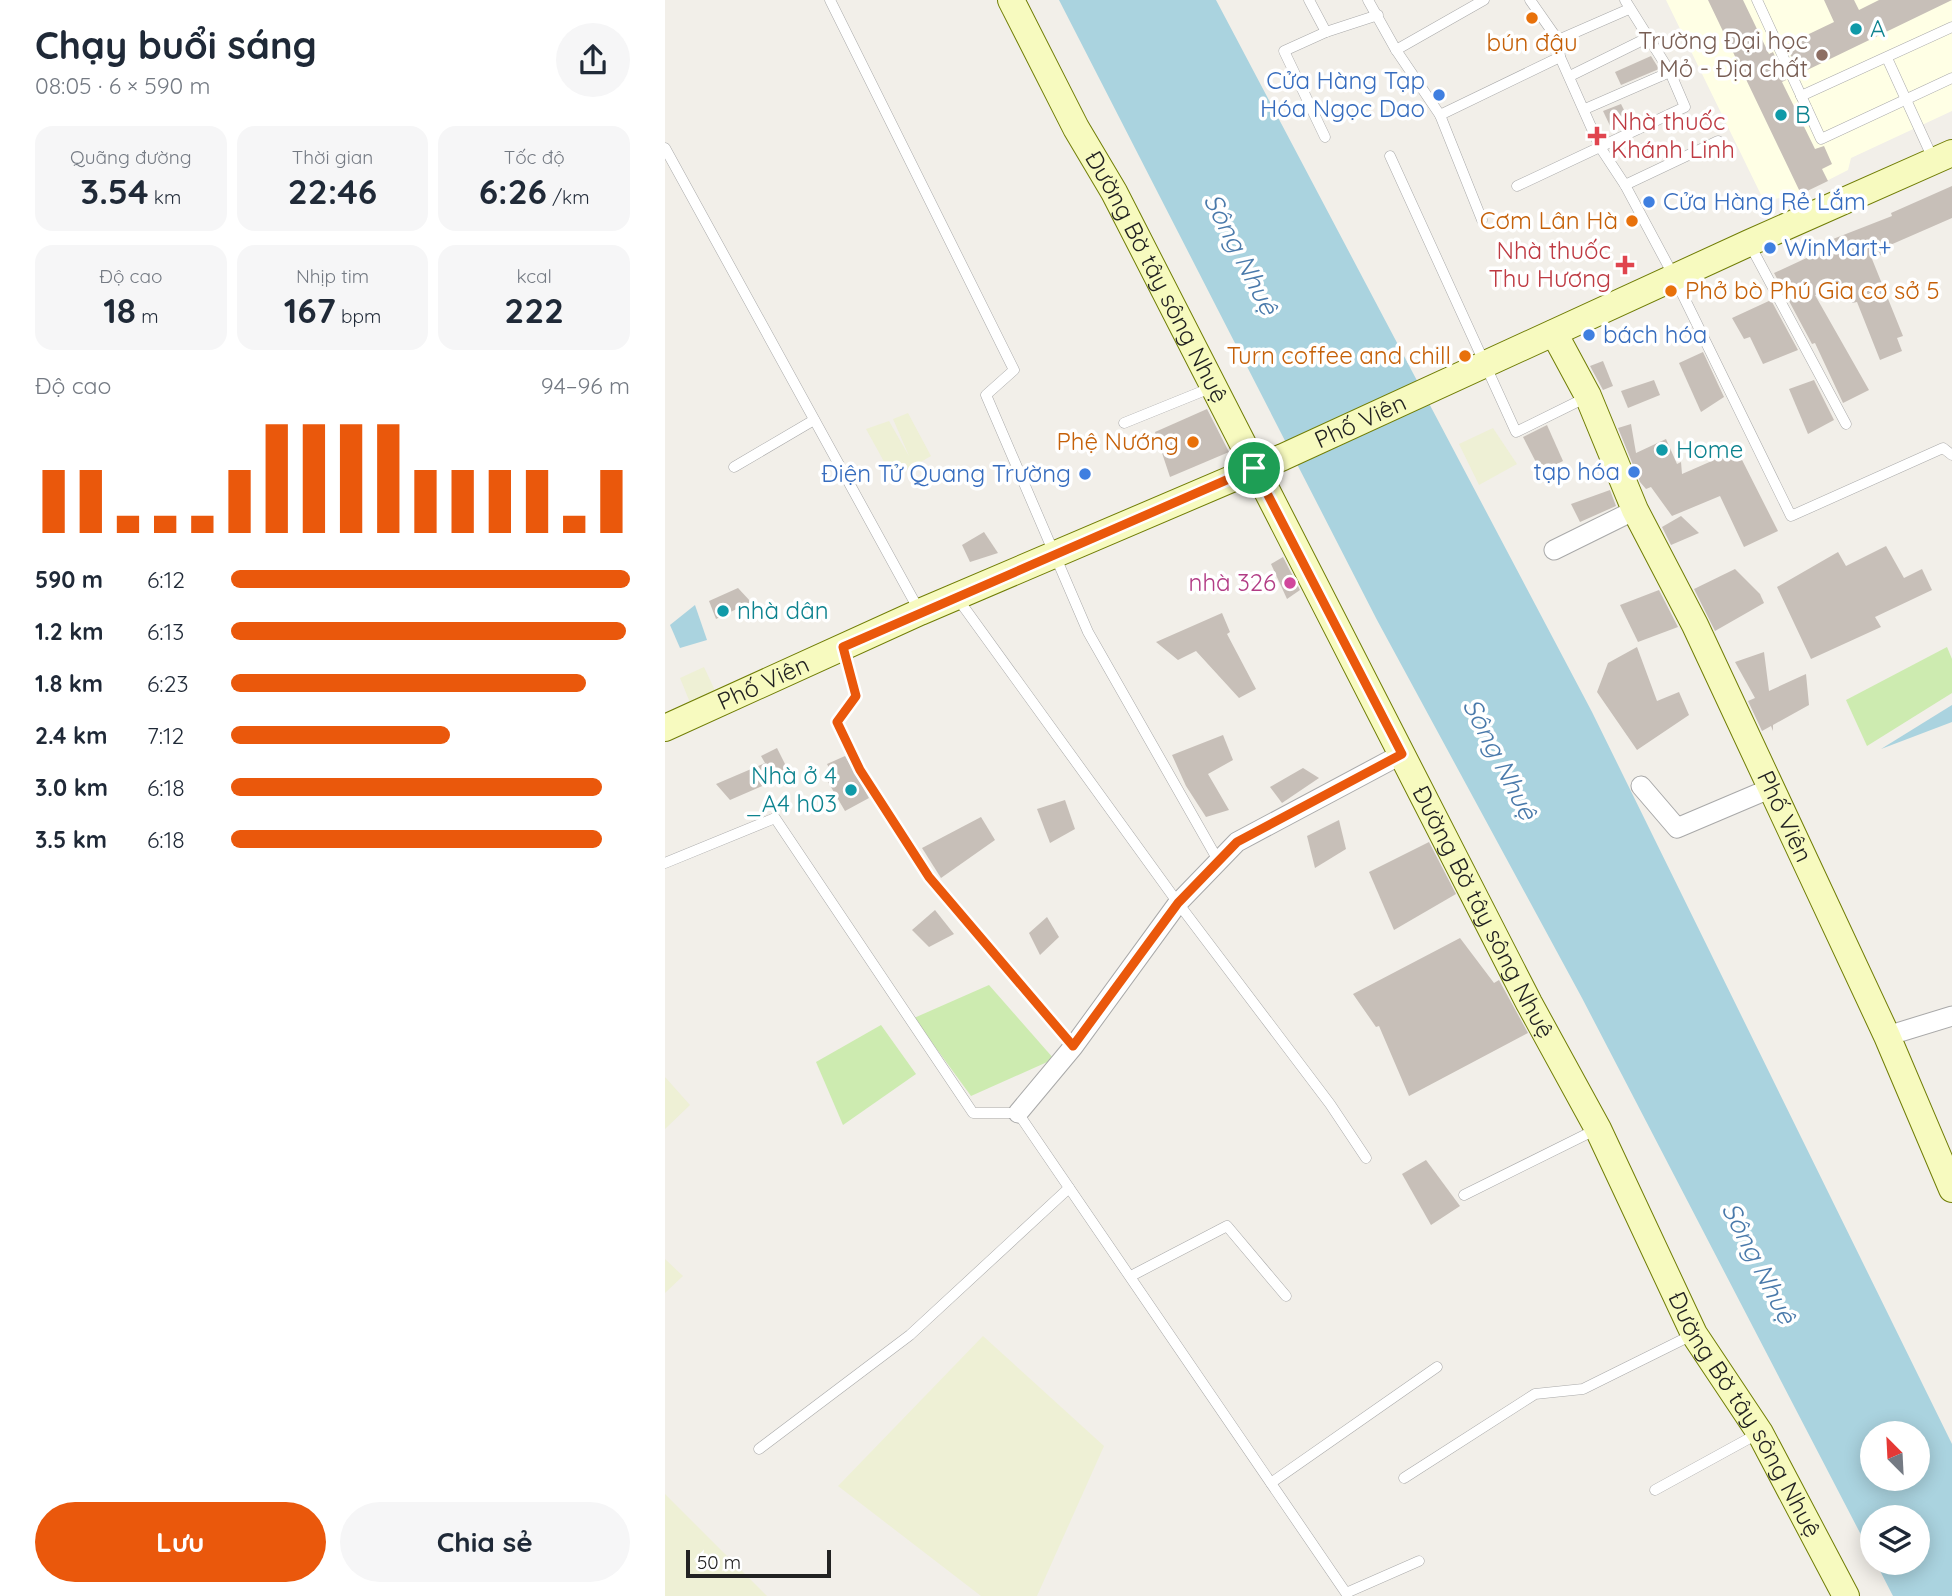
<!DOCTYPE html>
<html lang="vi">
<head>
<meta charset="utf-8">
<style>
  body { margin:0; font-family:Quicksand,sans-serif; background:#f6f6f7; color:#1f2937; height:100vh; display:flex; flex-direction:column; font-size:26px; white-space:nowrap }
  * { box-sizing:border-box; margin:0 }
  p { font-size:23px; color:#747a83 }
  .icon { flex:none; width:38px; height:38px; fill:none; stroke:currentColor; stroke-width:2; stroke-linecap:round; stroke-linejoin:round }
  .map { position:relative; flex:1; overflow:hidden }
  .sheet { display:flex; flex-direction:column; background:#fff; width:665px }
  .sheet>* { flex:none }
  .needle { width:46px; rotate:336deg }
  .buttons { position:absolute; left:1195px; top:1421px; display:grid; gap:14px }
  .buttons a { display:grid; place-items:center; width:70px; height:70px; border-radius:50%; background:#fff; box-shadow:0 4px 18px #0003; font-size:35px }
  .scale { position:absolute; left:21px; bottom:18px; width:145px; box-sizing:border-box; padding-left:7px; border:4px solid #222; border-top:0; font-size:19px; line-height:24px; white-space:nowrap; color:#222; -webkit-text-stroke:5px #fff; paint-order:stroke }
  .pin { position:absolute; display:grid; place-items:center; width:60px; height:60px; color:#fff; margin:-30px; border:4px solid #fff; border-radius:50%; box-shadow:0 2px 7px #0007 }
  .round { display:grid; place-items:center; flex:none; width:74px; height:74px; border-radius:37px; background:#f6f6f7 }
  .headline { display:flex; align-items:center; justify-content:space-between; height:119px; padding:0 35px }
  h1 { font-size:38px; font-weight:800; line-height:52px }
  .stats { display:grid; grid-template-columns:repeat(3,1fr); gap:10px; height:119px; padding:7px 35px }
  .stats div { display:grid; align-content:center; border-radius:18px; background:#f6f6f7; text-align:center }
  .stats b { font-size:35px; font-weight:800 }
  .stats small { font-size:19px; font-weight:400 }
  .stats p { font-size:19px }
  .chart { height:196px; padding:14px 35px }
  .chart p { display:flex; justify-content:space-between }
  .chart svg { width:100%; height:126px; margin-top:7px; stroke:#ea580c; stroke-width:6 }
  .primary-button { display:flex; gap:14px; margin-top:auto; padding:14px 35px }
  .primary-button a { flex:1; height:80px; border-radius:42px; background:#ea580c; color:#fff; font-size:28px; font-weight:800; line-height:80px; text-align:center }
  .primary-button a+a { background:#f6f6f7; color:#1f2937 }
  ul { padding:0 35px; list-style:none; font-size:23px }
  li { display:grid; grid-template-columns:112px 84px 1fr; align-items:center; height:52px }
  li i { height:18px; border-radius:9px; background:#ea580c }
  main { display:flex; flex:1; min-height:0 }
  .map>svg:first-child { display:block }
  .education { fill:#ffffe5 }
  .farmland { fill:#eef0d5 }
  .grass { fill:#cdebb0 }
  .water { fill:#aad3df; fill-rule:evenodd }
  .building { fill:#c7bfb8 }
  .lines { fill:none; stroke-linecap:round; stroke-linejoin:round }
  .lane-casing { stroke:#a9a9a9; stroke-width:11 }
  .street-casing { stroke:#a9a9a9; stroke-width:21 }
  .secondary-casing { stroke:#707d05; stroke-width:28 }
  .lane { stroke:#fff; stroke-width:10 }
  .street { stroke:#fff; stroke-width:19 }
  .secondary { stroke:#f7fabf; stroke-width:26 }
  .route-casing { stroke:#fff; stroke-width:14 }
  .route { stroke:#ea580c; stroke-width:9 }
  .food-dot { fill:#e8710a; stroke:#fff; stroke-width:2.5 }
  .culture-dot { fill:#0f9aa8; stroke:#fff; stroke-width:2.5 }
  .education-dot { fill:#8d6e63; stroke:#fff; stroke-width:2.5 }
  .shop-dot { fill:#3f7fe0; stroke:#fff; stroke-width:2.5 }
  .health-dot { fill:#e0444e; stroke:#fff; stroke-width:2.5 }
  .hotel-dot { fill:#d1479c; stroke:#fff; stroke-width:2.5 }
  .labels { text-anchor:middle; stroke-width:7; stroke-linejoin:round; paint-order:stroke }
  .culture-label { font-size:24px; fill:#0d838f; stroke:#fff; text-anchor:start }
  .education-label { font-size:24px; fill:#785e54; stroke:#fff; text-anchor:end }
  .food-label { font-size:24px; fill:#c56008; stroke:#fff; text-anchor:end }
  .shop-label { font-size:24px; fill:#366cbe; stroke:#fff; text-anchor:end }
  .health-label { font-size:24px; fill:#be3a42; stroke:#fff; text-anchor:start }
  .street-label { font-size:24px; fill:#222; stroke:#fff }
  .hotel-label { font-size:24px; fill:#b23c85; stroke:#fff; text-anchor:end }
  .water-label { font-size:26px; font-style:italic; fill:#4a7aab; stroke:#fff }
</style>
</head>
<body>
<main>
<section class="sheet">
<div class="headline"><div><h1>Chạy buổi sáng</h1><p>08:05 · 6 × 590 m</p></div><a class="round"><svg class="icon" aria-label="share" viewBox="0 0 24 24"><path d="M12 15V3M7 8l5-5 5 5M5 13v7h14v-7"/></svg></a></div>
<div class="stats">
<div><p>Quãng đường</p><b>3.54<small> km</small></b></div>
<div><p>Thời gian</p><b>22:46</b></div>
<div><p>Tốc độ</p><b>6:26<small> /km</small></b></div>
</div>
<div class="stats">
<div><p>Độ cao</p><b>18<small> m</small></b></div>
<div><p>Nhịp tim</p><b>167<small> bpm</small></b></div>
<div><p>kcal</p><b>222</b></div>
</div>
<div class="chart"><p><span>Độ cao</span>94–96 m</p>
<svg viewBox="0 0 160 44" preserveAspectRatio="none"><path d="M5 44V22M15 44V22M25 44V38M35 44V38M45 44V38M55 44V22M65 44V6M75 44V6M85 44V6M95 44V6M105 44V22M115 44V22M125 44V22M135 44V22M145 44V38M155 44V22"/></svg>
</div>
<ul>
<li><b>590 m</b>6:12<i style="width:100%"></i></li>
<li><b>1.2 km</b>6:13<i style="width:99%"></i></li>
<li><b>1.8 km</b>6:23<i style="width:89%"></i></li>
<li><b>2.4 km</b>7:12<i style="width:55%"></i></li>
<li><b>3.0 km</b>6:18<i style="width:93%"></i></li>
<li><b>3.5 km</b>6:18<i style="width:93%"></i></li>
</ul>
<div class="primary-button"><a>Lưu</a><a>Chia sẻ</a></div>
</section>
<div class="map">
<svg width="1287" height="1596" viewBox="0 0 1287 1596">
  <rect width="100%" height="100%" fill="#f2efe9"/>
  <!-- education -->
  <polygon class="education" points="1001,0 1287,0 1287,111 1186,158 1183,170 1136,194 1099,201"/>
  <!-- farmland -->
  <g class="farmland">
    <polygon points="243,413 266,456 228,478 201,429 224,421 244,456 228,419"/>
    <polygon points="828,428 852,464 814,485 794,444"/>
    <polygon points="39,667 52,695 26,705 15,678"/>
    <polygon points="0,1077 25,1105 0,1129"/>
    <polygon points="0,1259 18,1276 0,1293"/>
    <polygon points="318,1336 439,1446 372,1596 316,1596 173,1486"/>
    <polygon points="0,1494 102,1596 0,1596"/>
  </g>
  <!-- grass -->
  <g class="grass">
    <polygon points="1282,647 1287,659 1287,693 1202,746 1181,700"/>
    <polygon points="324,985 389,1059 306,1096 249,1018"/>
    <polygon points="216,1025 251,1074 178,1125 151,1062"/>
  </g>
  <!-- water -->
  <g class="water">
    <path d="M 394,0 L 551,0 L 927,712 L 1287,1444 L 1287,1596 L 1228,1596 L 1211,1563 L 1253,1563 L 1253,1517 L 1208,1517 L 1207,1556 L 917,998 L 712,620 ZM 1208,1433 L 1253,1433 L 1253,1479 L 1208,1479 Z"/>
    <polygon points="30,605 42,640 15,648 5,625"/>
    <polygon points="1287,705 1287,722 1216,749"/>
  </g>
  <!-- building -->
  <g class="building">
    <polygon points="1043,0 1078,0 1104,54 1108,52 1121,80 1117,82 1150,149 1159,146 1167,164 1157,169 1163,181 1136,194"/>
    <polygon points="1159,0 1189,0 1194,10 1214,0 1287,0 1134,74 1121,45 1169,22"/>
    <polygon points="986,56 994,69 956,85 950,72"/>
    <polygon points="956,104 964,120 947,130 938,111"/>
    <polygon points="1287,186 1287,218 1216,249 1218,254 1207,259 1238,336 1232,338 1237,351 1215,360 1192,302 1187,303 1180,283 1150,295 1204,390 1178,403 1150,343 1147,344 1109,273 1148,255 1145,248 1227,216 1226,213"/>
    <polygon points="1106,300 1133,350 1098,364 1085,337 1079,339 1067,318"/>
    <polygon points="1038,352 1059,397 1036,412 1014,363"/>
    <polygon points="938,361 948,386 938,390 925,366"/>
    <polygon points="989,380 995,395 963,408 956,391"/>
    <polygon points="1149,380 1169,420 1143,434 1124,389"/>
    <polygon points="542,409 564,452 505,477 490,432"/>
    <polygon points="966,424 971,453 1001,439 1012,464 1016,462 1017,474 1072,450 1113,531 1079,547 1055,496 1007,516 986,487 981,489 975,482 953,428"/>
    <polygon points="882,425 898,461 876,472 858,437"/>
    <polygon points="945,490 951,506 915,522 906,504"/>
    <polygon points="1016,516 1034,533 1006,545 997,527"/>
    <polygon points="319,532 333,553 305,562 297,545"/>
    <polygon points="1221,546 1239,578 1257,569 1267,590 1210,617 1216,627 1146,659 1112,587 1173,552 1181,566"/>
    <polygon points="618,557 635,590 622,599 606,564"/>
    <polygon points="1070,569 1095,594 1099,603 1050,631 1029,589"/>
    <polygon points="73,588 86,602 51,619 44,601"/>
    <polygon points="994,590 1013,627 973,642 955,605"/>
    <polygon points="557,613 565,632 562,634 591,689 574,698 531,651 513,660 491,642"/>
    <polygon points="972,647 992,701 1014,692 1024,715 972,750 932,692 943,663"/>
    <polygon points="1099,652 1104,691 1141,674 1144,705 1108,725 1108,731 1106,726 1097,731 1083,701 1090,698 1070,662"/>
    <polygon points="558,735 568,760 543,774 564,810 541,817 521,786 507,755"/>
    <polygon points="112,748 125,774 65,800 51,784 100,763 96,756"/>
    <polygon points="180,756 204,798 180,811 163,782 170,779 162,764"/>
    <polygon points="638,768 654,778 617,803 605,787"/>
    <polygon points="400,800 410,829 385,843 372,809"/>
    <polygon points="316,817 330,840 276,878 257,848"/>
    <polygon points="674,820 681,849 650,868 642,836"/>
    <polygon points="764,842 791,894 729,930 704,872"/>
    <polygon points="270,910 289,934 264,947 247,930"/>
    <polygon points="382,917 394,937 375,955 364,933"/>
    <polygon points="795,938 829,983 834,980 863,1033 744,1096 714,1026 711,1027 688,994"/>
    <polygon points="761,1160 795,1206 766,1225 737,1174"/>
  </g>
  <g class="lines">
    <!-- lane casing -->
    <g class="lane-casing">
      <g id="lane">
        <polyline points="165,0 349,370 321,395 423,632 554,862"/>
        <polyline points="644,0 661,32"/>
        <polyline points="703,0 731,50 775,115 817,220"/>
        <polyline points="865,0 893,40 895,57 935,147 960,185 1006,271 1126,516 1278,448 1287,455"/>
        <polyline points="1092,0 1156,139 1287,78"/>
        <polyline points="893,40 964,9"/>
        <polyline points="731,50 819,0"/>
        <polyline points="1222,58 1269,161"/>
        <polyline points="905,76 982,38"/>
        <polyline points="1136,96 1287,27"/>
        <polyline points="920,109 1005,72"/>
        <polyline points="775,115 895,57"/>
        <polyline points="660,137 619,51 661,32 713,15"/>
        <polyline points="0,148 255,612"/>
        <polyline points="725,156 851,432 922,397"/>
        <polyline points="960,185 1053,141"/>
        <polyline points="852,186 1020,107 1005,72 960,0"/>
        <polyline points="1084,243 1181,424"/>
        <polyline points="459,423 548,387"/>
        <polyline points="69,467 149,420"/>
        <polyline points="293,599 513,903 665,1104 701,1158"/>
        <polyline points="178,647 191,696 172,721 195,770 264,877 408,1047"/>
        <polyline points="0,863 110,818 308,1113 353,1113 681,1593 754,1561"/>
        <polyline points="799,1195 932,1129"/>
        <polyline points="466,1276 562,1226 621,1296"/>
        <polyline points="94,1449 245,1335 404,1188"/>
        <polyline points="739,1478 870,1394 918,1389 1027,1335"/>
        <polyline points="606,1483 772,1367"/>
        <polyline points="990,1490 1094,1433"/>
      </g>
    </g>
    <!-- street casing -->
    <g class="street-casing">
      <g id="street">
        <polyline points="889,550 970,510"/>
        <polyline points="976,786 1012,828 1104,789"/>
        <polyline points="1222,1036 1287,1016"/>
        <polyline points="353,1113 408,1047 513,903 572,842 737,754"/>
      </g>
    </g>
    <!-- secondary casing -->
    <g class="secondary-casing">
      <g id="secondary">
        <path id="s1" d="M 346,0 L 411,128 L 449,192 L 864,1003 L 933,1129 L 1029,1334 L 1095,1433 L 1181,1596"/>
        <path id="s2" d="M 889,333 L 923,396 L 970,510 L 1030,625 L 1222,1036 L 1287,1189"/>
        <path id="s3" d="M 0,728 L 255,612 L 618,457 L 1084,243 L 1287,153"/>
      </g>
    </g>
    <!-- lane -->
    <use href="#lane" class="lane"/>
    <!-- street -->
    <use href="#street" class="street"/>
    <!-- secondary -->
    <use href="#secondary" class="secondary"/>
  </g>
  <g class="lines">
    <!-- route casing -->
    <g class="route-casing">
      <polygon id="route" points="589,468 737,754 572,842 513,903 408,1046 264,877 195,770 172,722 191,696 178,647"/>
    </g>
    <!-- route -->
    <use href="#route" class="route"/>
  </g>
  <!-- markers -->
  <g class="food-dot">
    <circle cx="867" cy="18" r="7"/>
    <circle cx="967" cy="221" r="7"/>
    <circle cx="1006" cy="291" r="7"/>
    <circle cx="800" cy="356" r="7"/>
    <circle cx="528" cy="442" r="7"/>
  </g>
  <g class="culture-dot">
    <circle cx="1191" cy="29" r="7"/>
    <circle cx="1116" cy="115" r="7"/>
    <circle cx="997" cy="450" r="7"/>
    <circle cx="58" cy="611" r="7"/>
    <circle cx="186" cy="790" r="7"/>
  </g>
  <circle class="education-dot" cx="1157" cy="55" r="7"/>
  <g class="shop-dot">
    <circle cx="774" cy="95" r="7"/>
    <circle cx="984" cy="202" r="7"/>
    <circle cx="1105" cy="248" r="7"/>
    <circle cx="924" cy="335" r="7"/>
    <circle cx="969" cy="472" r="7"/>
    <circle cx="420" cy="474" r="7"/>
  </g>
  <g class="health-dot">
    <path d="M928.5 125.5h7v7h7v7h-7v7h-7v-7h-7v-7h7z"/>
    <path d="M956.5 254.5h7v7h7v7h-7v7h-7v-7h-7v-7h7z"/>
  </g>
  <circle class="hotel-dot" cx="625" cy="583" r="7"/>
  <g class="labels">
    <!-- culture labels -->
    <g class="culture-label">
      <text x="1205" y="37">A</text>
      <text x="1130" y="123">B</text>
      <text x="1011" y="458">Home</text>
      <text x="72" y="619">nhà dân</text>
      <text x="172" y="784" text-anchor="end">Nhà ở 4<tspan x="172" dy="28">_A4 h03</tspan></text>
    </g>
    <!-- education labels -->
    <g class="education-label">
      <text x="1143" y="49">Trường Đại học<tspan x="1143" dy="28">Mỏ - Địa chất</tspan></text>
    </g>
    <!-- food labels -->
    <g class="food-label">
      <text x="867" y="51" text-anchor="middle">bún đậu</text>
      <text x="953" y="229">Cơm Lân Hà</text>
      <text x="1020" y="299" text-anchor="start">Phở bò Phú Gia cơ sở 5</text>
      <text x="786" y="364">Turn coffee and chill</text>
      <text x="514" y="450">Phệ Nướng</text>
    </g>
    <!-- shop labels -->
    <g class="shop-label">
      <text x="760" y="89">Cửa Hàng Tạp<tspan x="760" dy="28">Hóa Ngọc Dao</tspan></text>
      <text x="998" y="210" text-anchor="start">Cửa Hàng Rẻ Lắm</text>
      <text x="1119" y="256" text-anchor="start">WinMart+</text>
      <text x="938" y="343" text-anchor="start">bách hóa</text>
      <text x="955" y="480">tạp hóa</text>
      <text x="406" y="482">Điện Tử Quang Trường</text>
    </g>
    <!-- health labels -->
    <g class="health-label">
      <text x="946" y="130">Nhà thuốc<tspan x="946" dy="28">Khánh Linh</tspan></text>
      <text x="946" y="259" text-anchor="end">Nhà thuốc<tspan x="946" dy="28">Thu Hương</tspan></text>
    </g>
    <!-- street labels -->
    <g class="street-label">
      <text dy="8" stroke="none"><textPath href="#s1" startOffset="313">Đường Bờ tây sông Nhuệ</textPath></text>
      <text dy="8" stroke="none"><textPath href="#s3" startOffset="760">Phố Viên</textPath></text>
      <text dy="8" stroke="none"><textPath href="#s3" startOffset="108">Phố Viên</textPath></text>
      <text dy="8" stroke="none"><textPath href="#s2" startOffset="536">Phố Viên</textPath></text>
      <text dy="8" stroke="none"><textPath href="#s1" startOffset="1027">Đường Bờ tây sông Nhuệ</textPath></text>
      <text dy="8" stroke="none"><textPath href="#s1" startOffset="1594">Đường Bờ tây sông Nhuệ</textPath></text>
    </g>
    <!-- hotel labels -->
    <g class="hotel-label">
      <text x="611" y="591">nhà 326</text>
    </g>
    <!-- water labels -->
    <g class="water-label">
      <text transform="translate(576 254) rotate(63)" y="9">Sông Nhuệ</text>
      <text transform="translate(835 759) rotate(63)" y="9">Sông Nhuệ</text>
      <text transform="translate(1094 1263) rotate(63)" y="9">Sông Nhuệ</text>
    </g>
  </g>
</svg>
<div class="buttons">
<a><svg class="needle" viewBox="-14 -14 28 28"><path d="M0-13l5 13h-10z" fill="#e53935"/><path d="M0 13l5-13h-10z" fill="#747a83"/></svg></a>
<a><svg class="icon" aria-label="layers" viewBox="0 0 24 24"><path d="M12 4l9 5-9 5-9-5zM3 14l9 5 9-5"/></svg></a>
</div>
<div class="scale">50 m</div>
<div class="pin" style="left:589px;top:468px;background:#1e9e55"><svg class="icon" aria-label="arrive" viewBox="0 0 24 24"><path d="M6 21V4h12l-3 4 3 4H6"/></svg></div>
</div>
</main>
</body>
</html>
